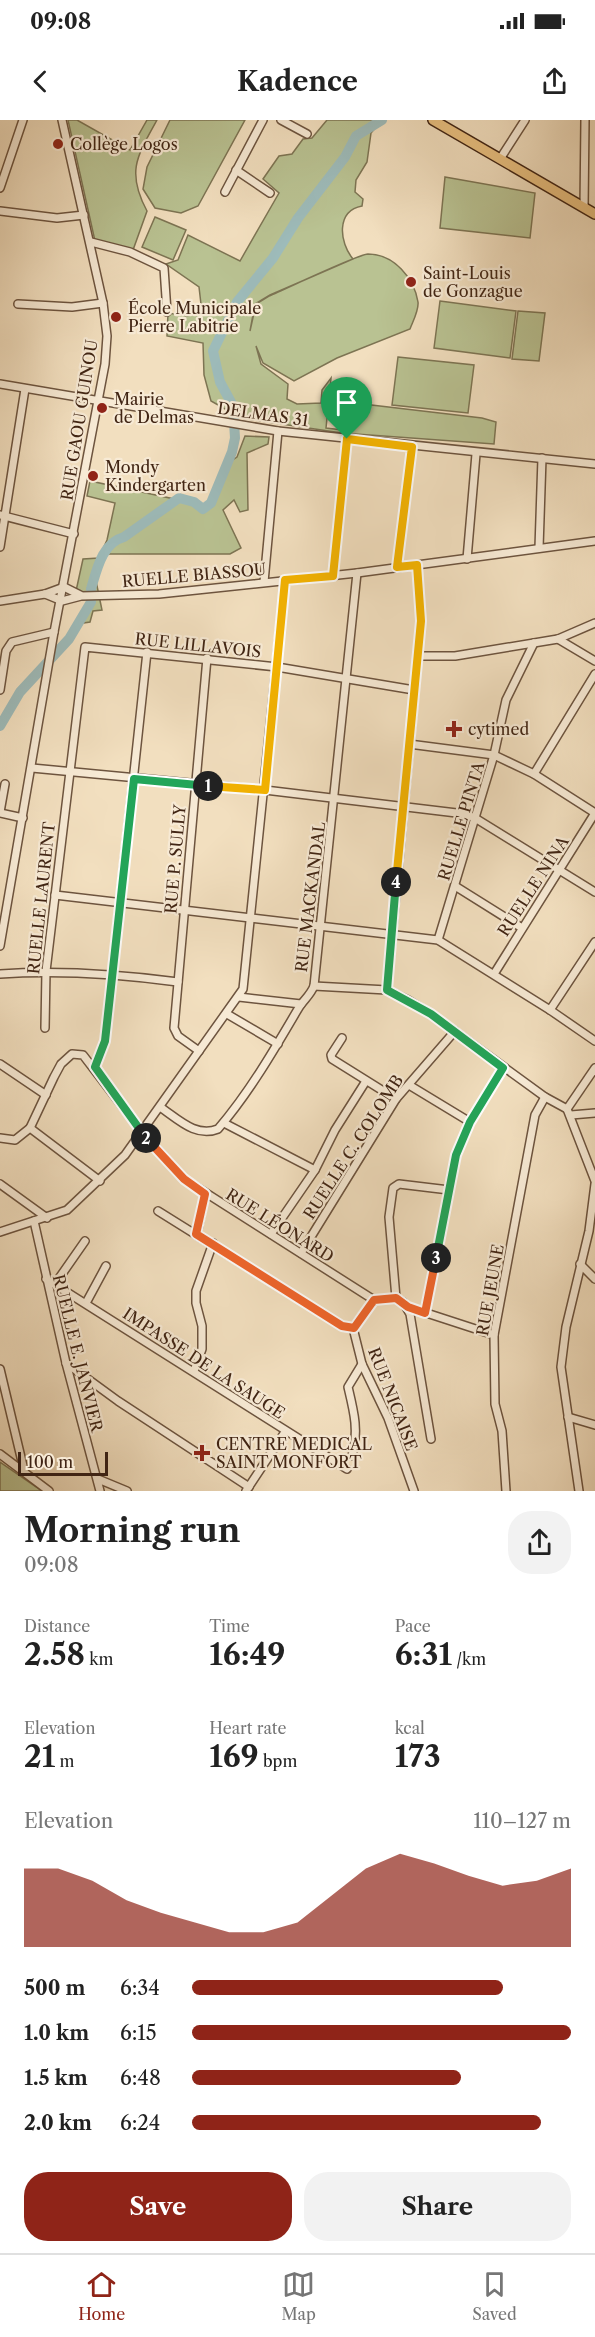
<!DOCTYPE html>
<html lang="en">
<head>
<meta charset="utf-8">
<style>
  body { margin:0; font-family:"Libre Caslon Text",serif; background:#f2f2f2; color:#222; height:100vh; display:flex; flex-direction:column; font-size:22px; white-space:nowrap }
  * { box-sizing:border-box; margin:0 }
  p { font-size:20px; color:#767676 }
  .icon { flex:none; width:33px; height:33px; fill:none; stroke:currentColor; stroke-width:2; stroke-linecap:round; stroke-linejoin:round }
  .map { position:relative; height:1371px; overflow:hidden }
  .panel { display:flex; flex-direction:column; background:#fff; flex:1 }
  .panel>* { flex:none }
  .scale { position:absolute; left:18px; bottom:15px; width:90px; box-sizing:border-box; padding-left:6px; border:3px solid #412514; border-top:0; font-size:16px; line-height:21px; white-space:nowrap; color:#412514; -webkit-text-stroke:4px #f7ead5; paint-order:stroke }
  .pin { position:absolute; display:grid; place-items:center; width:51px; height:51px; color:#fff; margin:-62px -26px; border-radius:50% 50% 50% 0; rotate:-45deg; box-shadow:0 0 6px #0007 }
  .pin .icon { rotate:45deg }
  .km { position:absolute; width:30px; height:30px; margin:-15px; border-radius:50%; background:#222; color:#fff; font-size:16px; line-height:30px; text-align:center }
  .round { display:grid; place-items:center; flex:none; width:63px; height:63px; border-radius:24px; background:#f2f2f2 }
  .headline { display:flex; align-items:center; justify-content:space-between; height:102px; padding:0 24px }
  h1 { font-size:33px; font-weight:800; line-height:45px }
  .metrics { display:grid; grid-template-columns:repeat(3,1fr); gap:9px; height:102px; padding:6px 24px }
  .metrics div { display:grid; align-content:center }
  .metrics b { font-size:30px; font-weight:800 }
  .metrics small { font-size:16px; font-weight:400 }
  .metrics p { font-size:16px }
  .chart { height:168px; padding:12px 24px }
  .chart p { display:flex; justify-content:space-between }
  .chart svg { width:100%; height:108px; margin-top:6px; fill:#8f2418; opacity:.7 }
  .action { display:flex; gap:12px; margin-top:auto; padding:12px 24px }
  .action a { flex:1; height:69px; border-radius:24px; background:#8f2418; color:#fff; font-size:24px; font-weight:800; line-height:69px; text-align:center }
  .action a+a { background:#f2f2f2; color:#222 }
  ul { padding:0 24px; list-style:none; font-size:20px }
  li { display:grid; grid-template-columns:96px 72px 1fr; align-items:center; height:45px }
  li i { height:15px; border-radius:8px; background:#8f2418 }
  .status { display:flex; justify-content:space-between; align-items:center; height:42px; padding:0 30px; background:#fff; direction:ltr }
  .status svg { height:16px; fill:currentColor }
  header { display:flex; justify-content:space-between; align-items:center; height:78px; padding:0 24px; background:#fff; font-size:27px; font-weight:800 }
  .menu { display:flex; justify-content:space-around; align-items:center; height:84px; border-top:2px solid #e0e0e0; background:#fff; font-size:16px; color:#767676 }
  .menu a { display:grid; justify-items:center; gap:3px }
  .menu .active { color:#8f2418 }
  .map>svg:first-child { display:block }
  .green { fill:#b9c292; stroke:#7d7453; stroke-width:1.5 }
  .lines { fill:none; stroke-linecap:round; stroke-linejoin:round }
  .river { stroke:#9dbbba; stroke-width:10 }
  .minor-casing { stroke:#6d543f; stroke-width:10 }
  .major-casing { stroke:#412514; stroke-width:12 }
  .minor { stroke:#f7ead5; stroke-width:7 }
  .major { stroke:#e9c080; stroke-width:9 }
  .split-1-casing { stroke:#fff; stroke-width:12 }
  .split-2-casing { stroke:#fff; stroke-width:12 }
  .split-3-casing { stroke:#fff; stroke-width:12 }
  .split-4-casing { stroke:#fff; stroke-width:12 }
  .split-5-casing { stroke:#fff; stroke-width:12 }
  .split-1 { stroke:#f5b400; stroke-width:8 }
  .split-2 { stroke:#22a559; stroke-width:8 }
  .split-3 { stroke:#f0652b; stroke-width:8 }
  .split-4 { stroke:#22a559; stroke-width:8 }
  .split-5 { stroke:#f5b400; stroke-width:8 }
  .poi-dot { fill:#8f2418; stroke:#f7ead5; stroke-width:2 }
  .labels { text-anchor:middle; stroke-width:4.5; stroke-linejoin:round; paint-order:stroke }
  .poi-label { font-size:16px; fill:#412514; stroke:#f7ead5; text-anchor:start }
  .street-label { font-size:16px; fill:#412514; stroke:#f7ead5 }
</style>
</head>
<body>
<div class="status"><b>09:08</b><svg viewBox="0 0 49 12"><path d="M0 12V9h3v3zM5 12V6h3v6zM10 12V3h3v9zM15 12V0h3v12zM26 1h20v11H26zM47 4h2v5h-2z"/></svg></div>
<header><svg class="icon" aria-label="back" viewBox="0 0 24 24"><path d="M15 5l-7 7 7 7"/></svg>Kadence<svg class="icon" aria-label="share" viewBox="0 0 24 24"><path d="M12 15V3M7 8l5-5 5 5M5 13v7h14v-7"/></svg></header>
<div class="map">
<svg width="595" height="1371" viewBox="0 0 595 1371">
  <rect width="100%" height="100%" fill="#f2dfbf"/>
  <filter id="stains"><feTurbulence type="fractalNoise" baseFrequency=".00333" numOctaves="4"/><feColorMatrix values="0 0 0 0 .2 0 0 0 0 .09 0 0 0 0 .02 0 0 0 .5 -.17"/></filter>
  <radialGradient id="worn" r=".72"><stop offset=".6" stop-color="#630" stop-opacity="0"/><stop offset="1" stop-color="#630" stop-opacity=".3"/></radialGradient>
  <!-- green -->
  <g class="green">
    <path d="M 68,0 L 77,0 L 130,30 L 147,0 L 157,0 C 137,36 126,52 147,91 L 133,130 L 95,121 Z"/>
    <polygon points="170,0 245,0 198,86 181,93 155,88 143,69 147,47"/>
    <path d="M 327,0 L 382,0 L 371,13 L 367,42 L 356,60 L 355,72 L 363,79 L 362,86 C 336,91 339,122 353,139 L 270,175 L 255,184 L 250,211 L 256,184 L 269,176 C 286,169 356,135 368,134 C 394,134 414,158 418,182 C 419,190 413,201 410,209 L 337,238 L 294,261 L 263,243 L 256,226 L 261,244 L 288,264 L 287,279 L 297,284 L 321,283 L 322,270 L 331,258 L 326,308 L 351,311 L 351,276 L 363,284 L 482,298 L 496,302 L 494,324 L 342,313 L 241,298 L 211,281 L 204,255 L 203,223 L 167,216 L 168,193 L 187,196 L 202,193 L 199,167 L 166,144 L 178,140 L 188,115 L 240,141 L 279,73 L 263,59 L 279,36 L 292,34 L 303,19 L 312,18 Z"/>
    <polygon points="445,57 535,73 530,118 440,108"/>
    <polygon points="155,97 186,110 173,140 142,127"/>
    <polygon points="440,181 516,191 510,238 434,228"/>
    <polygon points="518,191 545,193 539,241 512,239"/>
    <polygon points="398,237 474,245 468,293 392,285"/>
    <polygon points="245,316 269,317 268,324 247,333 248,390 240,392 234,380 223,390 241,428 230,434 105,434 96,461 102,490 93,491 90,502 83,503 89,474 76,471 83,439 99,438 107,420 115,383 87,376 90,361 193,383 203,393 213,386 220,361 228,343 237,337"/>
    <polygon points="0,1342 42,1371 0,1371"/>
  </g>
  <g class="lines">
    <!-- river -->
    <g class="river">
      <path d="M 91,469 C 97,449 102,423 124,417 L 179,378 L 194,382 L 203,389 L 211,383 L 232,332 L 235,318 L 233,286 L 220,262 L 213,231 L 237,182 L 273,138 L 298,98 L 345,37 L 356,16 L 382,0"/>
      <polyline points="0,606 20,572 69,519 91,482"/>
    </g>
    <!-- minor casing -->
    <g class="minor-casing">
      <g id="minor">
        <polyline points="281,0 307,14"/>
        <polyline points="500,39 525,0"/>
        <polyline points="236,50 270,73"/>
        <polyline points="0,68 23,0"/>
        <polyline points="225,72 263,0"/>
        <polyline points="584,88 585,0"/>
        <polyline points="0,91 57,98 84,95"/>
        <polyline points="91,122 130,132 164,148 167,192"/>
        <polyline points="18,184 72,187 103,183"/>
        <polyline points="0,264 278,311 595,344"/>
        <polyline points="0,395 74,414"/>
        <polyline points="0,427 25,269"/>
        <polyline points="539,428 542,338"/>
        <polyline points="467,439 476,334"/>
        <polyline points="397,447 412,327"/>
        <polyline points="333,456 347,319"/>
        <polyline points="264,462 278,311"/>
        <polyline points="45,474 62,481 81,476 159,474 357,453 595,421"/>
        <polyline points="0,481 45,474 64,467 80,475"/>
        <polyline points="558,519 595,541"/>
        <polyline points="418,536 455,536 558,519 595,503"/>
        <polyline points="0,570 6,531 12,522 54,512"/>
        <polyline points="409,624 494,635 534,654 595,693"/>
        <polyline points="32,648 265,670 465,694 475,698 595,772"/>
        <polyline points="534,654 595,554"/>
        <polyline points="0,692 5,664"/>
        <polyline points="0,693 23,698"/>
        <polyline points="455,766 522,808"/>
        <polyline points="55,775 438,820 550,890 595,921"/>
        <polyline points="438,820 494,635 506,580 534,523"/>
        <polyline points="0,826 54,512 105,244 107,216 103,183 62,0"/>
        <path d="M 0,854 C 60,850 118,854 178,862"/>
        <polyline points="494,854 595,693"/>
        <polyline points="314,866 387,870 408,880 431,894 545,977 567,989 595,1061"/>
        <polyline points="387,870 421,501 417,445"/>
        <polyline points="239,877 301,884"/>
        <polyline points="550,890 595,822"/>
        <polyline points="227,894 278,924"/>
        <polyline points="45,908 46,851 85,527 277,547 414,570"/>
        <polyline points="342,918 331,935 332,939 396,979"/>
        <polyline points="199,931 178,916 174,908 207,538"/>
        <polyline points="0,944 46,975"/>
        <polyline points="95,947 105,921 147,532"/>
        <polyline points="409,965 470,1002"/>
        <path d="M 160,987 C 178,999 196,1018 218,1009 C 249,973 274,930 298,889 C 303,880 310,876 314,866 L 357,453"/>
        <polyline points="567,989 595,948"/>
        <polyline points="571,995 595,993"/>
        <polyline points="224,1003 315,1050"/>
        <polyline points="30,1008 54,957 61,944 72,934 83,935 142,1012 184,1059 374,1180 396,1178"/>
        <polyline points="0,1018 15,1020 30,1008 100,1061"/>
        <polyline points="0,1064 47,1098"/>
        <polyline points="158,1091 342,1206 353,1208 362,1244 388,1298 414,1371"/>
        <polyline points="34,1101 66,1243 100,1371"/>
        <polyline points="0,1112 67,1090 125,1035 243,869 285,460"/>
        <polyline points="197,1114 205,1073"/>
        <polyline points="271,1114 315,1050 335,1010 366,961"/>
        <polyline points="301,1133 396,979 455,911"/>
        <polyline points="580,1144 595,1159"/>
        <polyline points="46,1159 347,1349"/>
        <polyline points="55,1164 85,1121"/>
        <polyline points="86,1183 106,1146"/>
        <polyline points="408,1187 494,1215"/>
        <polyline points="425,1193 456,1035 470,1002 503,948"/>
        <polyline points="353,1208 374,1180"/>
        <polyline points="66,1243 118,1281 249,1367"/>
        <polyline points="0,1249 24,1350"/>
        <polyline points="194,1251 202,1229 202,1206 196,1183 196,1171 213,1123"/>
        <polyline points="568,1297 595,1305"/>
        <polyline points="431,1319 410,1194 403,1182 396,1178 389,1097 393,1068 399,1064 449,1070"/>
        <polyline points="0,1334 49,1371"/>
        <path d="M 352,1336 C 359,1311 354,1292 348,1267 L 362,1244"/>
        <polyline points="98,1359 127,1371"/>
        <polyline points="246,1371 285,1312"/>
        <polyline points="506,1371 502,1311 495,1284 494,1215 535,995 545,977"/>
        <polyline points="579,1371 561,1247 566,1207 589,1111 595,1064"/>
      </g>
    </g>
    <!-- major casing -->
    <g class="major-casing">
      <polyline id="major" points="433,0 595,94"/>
    </g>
    <!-- minor -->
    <use href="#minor" class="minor"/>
    <!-- major -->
    <use href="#major" class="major"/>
  </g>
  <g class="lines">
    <!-- split-1 casing -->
    <g class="split-1-casing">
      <polyline id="split-1" points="208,666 265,670 285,460 333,456 347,319"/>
    </g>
    <!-- split-2 casing -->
    <g class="split-2-casing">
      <polyline id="split-2" points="146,1018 95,947 105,921 134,659 208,666"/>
    </g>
    <!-- split-3 casing -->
    <g class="split-3-casing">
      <polyline id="split-3" points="146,1018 184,1059 205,1074 196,1114 342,1206 354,1208 374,1180 396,1178 408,1187 425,1193 436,1138"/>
    </g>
    <!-- split-4 casing -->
    <g class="split-4-casing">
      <polyline id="split-4" points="396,762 387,870 431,894 503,948 470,1002 456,1035 436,1138"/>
    </g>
    <!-- split-5 casing -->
    <g class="split-5-casing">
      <polyline id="split-5" points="347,319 412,327 397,447 417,445 421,501 396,762"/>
    </g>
    <!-- split-1 -->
    <use href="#split-1" class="split-1"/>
    <!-- split-2 -->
    <use href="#split-2" class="split-2"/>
    <!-- split-3 -->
    <use href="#split-3" class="split-3"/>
    <!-- split-4 -->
    <use href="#split-4" class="split-4"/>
    <!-- split-5 -->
    <use href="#split-5" class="split-5"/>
  </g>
  <!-- markers -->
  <g class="poi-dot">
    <circle cx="58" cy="24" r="6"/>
    <circle cx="411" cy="162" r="6"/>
    <circle cx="116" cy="197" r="6"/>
    <circle cx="102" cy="288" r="6"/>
    <circle cx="93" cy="356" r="6"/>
    <path d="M451 600h6v6h6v6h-6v6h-6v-6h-6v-6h6z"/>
    <path d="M199 1324h6v6h6v6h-6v6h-6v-6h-6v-6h6z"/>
  </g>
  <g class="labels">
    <!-- poi labels -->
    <g class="poi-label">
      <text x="70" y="30">Collège Logos</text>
      <text x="423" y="159">Saint-Louis<tspan x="423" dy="18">de Gonzague</tspan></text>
      <text x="128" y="194">École Municipale<tspan x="128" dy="18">Pierre Labitrie</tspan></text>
      <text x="114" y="285">Mairie<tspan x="114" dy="18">de Delmas</tspan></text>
      <text x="105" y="353">Mondy<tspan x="105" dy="18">Kindergarten</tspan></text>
      <text x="468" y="615">cytimed</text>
      <text x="216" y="1330">CENTRE MEDICAL<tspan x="216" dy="18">SAINT MONFORT</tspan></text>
    </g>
    <!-- street labels -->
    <g class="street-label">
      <text transform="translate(263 294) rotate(8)" y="6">DELMAS 31</text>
      <text transform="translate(79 300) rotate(-81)" y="6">RUE GAOU GUINOU</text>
      <text transform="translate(194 455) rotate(-5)" y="6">RUELLE BIASSOU</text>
      <text transform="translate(198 525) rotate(6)" y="6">RUE LILLAVOIS</text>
      <text transform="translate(461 701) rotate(-73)" y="6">RUELLE PINTA</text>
      <text transform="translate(175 739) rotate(-85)" y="6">RUE P. SULLY</text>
      <text transform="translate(533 766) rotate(-57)" y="6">RUELLE NINA</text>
      <text transform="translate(310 777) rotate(-83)" y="6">RUE MACKANDAL</text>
      <text transform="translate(41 778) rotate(-84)" y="6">RUELLE LAURENT</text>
      <text transform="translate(353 1027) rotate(-57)" y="6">RUELLE C. COLOMB</text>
      <text transform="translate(280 1105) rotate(32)" y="6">RUE LÉONARD</text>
      <text transform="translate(490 1170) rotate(-80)" y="6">RUE JEUNE</text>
      <text transform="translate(78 1233) rotate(76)" y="6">RUELLE E. JANVIER</text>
      <text transform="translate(204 1243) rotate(33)" y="6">IMPASSE DE LA SAUGE</text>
      <text transform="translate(393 1279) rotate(69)" y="6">RUE NICAISE</text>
    </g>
  </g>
  <rect width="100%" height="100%" filter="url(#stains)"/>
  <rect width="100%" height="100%" fill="url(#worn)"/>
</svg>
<div class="scale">100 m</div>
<div class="pin" style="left:347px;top:319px;background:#1e9e55"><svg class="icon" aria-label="arrive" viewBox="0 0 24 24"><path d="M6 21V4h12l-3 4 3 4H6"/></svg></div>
<b class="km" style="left:208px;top:666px">1</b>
<b class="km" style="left:146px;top:1018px">2</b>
<b class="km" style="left:436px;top:1138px">3</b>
<b class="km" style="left:396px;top:762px">4</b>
</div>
<section class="panel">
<div class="headline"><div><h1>Morning run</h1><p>09:08</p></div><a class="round"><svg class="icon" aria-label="share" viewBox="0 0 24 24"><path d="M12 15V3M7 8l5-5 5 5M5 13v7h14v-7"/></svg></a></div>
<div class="metrics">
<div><p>Distance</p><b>2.58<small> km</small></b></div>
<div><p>Time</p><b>16:49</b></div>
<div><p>Pace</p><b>6:31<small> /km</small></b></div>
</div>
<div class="metrics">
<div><p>Elevation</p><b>21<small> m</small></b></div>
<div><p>Heart rate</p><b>169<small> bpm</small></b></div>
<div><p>kcal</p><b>173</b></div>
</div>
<div class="chart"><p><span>Elevation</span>110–127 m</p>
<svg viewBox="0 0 160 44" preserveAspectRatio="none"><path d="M0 44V12L10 12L20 17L30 25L40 30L50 34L60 38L70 38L80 34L90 23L100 12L110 6L120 10L130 15L140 19L150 17L160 12V44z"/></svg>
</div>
<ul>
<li><b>500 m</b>6:34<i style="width:82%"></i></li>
<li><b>1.0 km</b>6:15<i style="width:100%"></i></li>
<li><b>1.5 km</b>6:48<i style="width:71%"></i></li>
<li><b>2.0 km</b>6:24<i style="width:92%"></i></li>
</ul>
<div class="action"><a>Save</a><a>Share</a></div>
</section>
<nav class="menu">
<a class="active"><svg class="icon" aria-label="home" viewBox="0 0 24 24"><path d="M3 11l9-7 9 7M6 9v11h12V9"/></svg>Home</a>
<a><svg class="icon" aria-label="map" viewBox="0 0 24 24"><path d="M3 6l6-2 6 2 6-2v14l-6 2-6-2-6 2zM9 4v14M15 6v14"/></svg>Map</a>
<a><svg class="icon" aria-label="saved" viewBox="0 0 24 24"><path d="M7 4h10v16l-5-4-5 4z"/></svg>Saved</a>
</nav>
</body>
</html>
